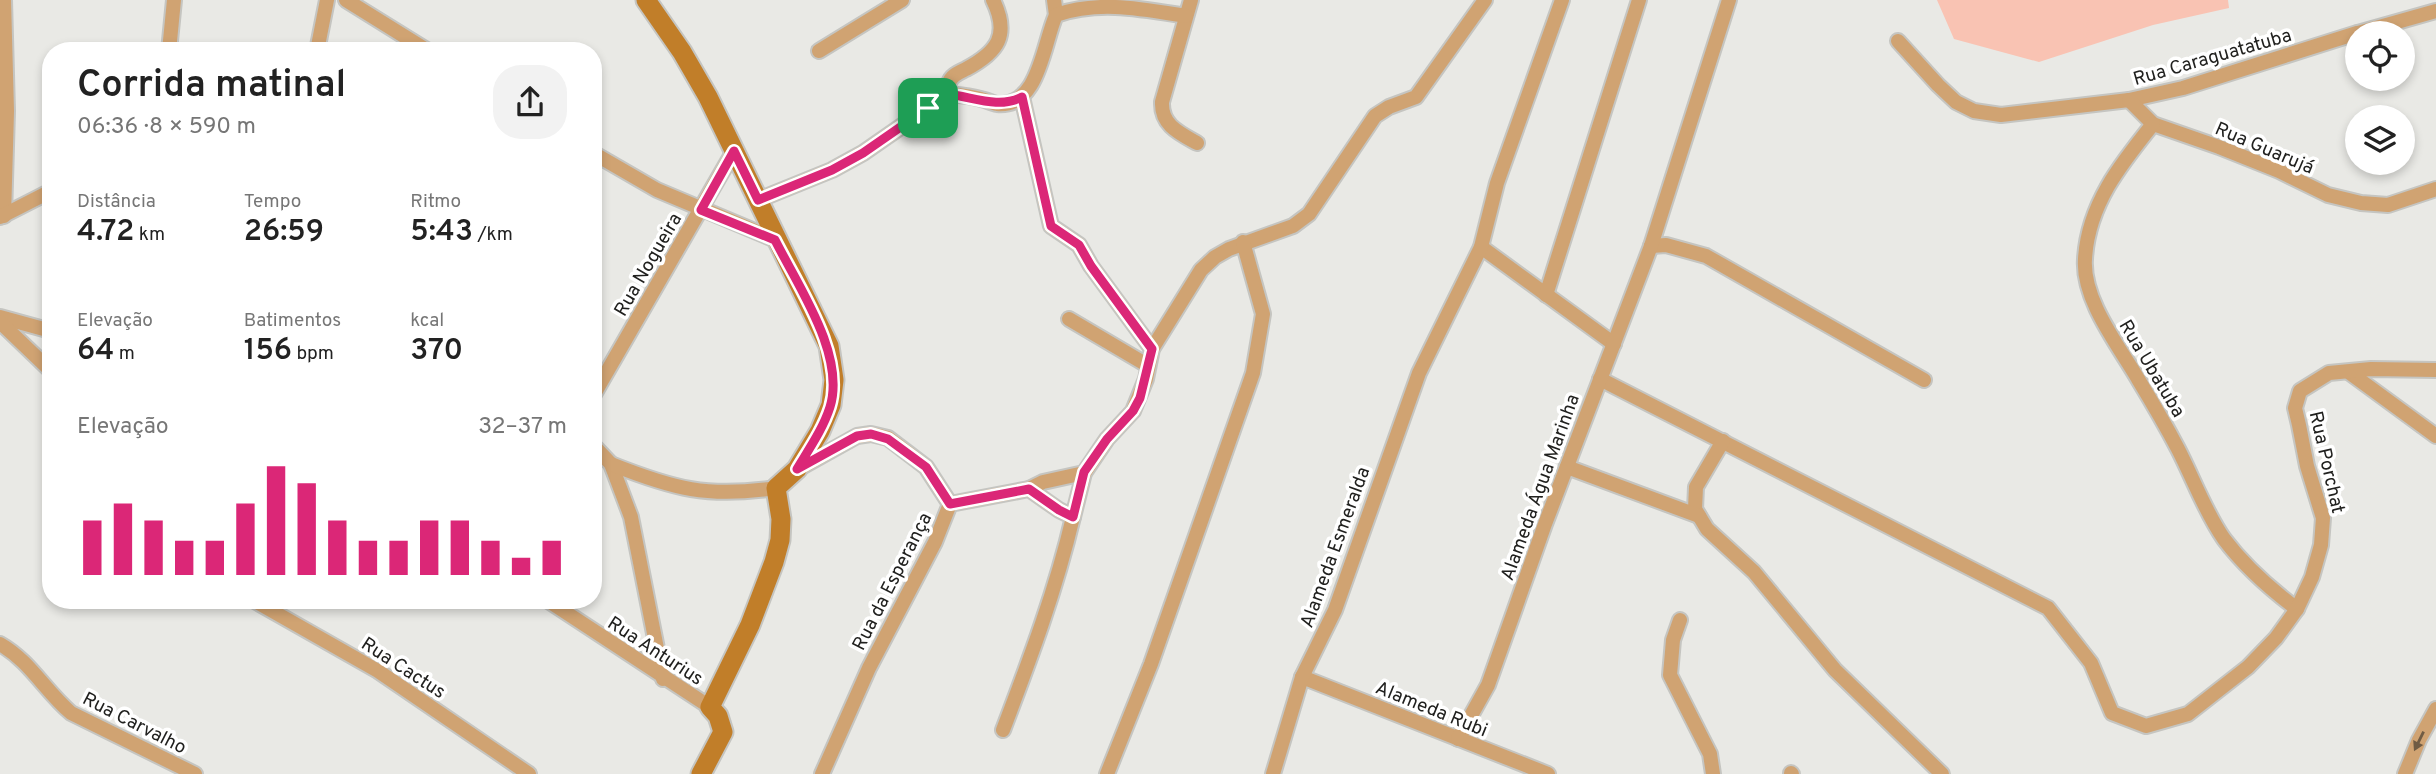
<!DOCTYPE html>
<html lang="pt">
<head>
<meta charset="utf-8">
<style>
  body { margin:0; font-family:Overpass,sans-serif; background:#f2f2f2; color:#222; height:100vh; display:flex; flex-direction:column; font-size:26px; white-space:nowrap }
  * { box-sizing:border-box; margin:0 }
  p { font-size:23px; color:#767676 }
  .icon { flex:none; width:38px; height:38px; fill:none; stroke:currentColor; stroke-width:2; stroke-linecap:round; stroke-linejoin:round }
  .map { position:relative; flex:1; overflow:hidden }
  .panel { position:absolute; left:42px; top:42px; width:560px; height:567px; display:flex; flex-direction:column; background:#fff; border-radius:28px; box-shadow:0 4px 10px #0003 }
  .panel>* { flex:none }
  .fabs { position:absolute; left:2345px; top:21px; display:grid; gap:14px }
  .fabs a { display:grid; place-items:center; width:70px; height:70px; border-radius:50%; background:#fff; box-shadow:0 4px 10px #0003; font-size:35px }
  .pin { position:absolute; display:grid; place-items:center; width:60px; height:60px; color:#fff; margin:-30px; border-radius:14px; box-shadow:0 4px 10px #0006 }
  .round { display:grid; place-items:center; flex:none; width:74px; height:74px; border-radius:28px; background:#f2f2f2 }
  .summary { display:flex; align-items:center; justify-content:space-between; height:119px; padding:0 35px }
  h1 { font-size:38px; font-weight:600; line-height:52px }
  .stats { display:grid; grid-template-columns:repeat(3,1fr); gap:10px; height:119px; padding:7px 35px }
  .stats div { display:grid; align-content:center }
  .stats b { font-size:30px; font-weight:600 }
  .stats small { font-size:19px; font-weight:400 }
  .stats p { font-size:19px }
  .chart { height:196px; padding:14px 35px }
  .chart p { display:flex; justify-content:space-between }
  .chart svg { width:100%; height:126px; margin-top:7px; stroke:#db2777; stroke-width:6 }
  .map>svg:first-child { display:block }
  .green { fill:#f9c3b3 }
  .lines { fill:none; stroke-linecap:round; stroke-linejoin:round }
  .street-casing { stroke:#c5c5c1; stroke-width:18 }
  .secondary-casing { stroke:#c5c5c1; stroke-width:23 }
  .street { stroke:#d0a372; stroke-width:14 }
  .secondary { stroke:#c17e29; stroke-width:19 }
  .oneway { fill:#705c44 }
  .route-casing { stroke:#fff; stroke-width:14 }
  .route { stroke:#db2777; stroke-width:9 }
  .labels { text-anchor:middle; stroke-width:7; stroke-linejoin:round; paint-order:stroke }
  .street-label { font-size:19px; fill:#21211f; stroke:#fff }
</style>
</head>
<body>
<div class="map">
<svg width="2436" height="774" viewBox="0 0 2436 774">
  <rect width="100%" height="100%" fill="#e9e9e5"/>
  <!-- green -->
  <polygon class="green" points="1937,0 2228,0 2229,8 2153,25 2039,62 1954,39"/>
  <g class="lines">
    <!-- street casing -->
    <g class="street-casing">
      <g id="street">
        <polyline points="4,0 7,111 4,216"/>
        <polyline points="346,0 428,51"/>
        <polyline points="1054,0 1056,15"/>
        <path d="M 1191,0 L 1162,102 C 1161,125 1179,133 1197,143"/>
        <polyline points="2358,33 2436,11"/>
        <polyline points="1898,41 1938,85 1956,102 1974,111 2001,115 2129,100 2183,88 2357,33"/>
        <polyline points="169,51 174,0"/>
        <polyline points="317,51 327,0"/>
        <polyline points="819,51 902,0"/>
        <path d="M 948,94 C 948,90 948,86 949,83 C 951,75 960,72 966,69 C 998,52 1010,35 993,0"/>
        <polyline points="1022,97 1051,226 1079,245 1091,266 1152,349"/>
        <polyline points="2129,100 2153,124 2219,147 2279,171 2328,195 2361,203 2388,205 2436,189"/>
        <path d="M 2153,124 C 2120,165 2088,205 2085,259 C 2082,300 2119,346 2138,379 C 2152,402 2166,426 2178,449 C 2193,478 2205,512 2224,539 C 2245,567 2269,588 2297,609"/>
        <polyline points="593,153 657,190 776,240"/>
        <path d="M 758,200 L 832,170 L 863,153 L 948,94 C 959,95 971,96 981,99 C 986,100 992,103 997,104 C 1039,108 1043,44 1056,15 C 1099,0 1142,9 1186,16"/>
        <polyline points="0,217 51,191"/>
        <polyline points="1651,246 1666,245 1706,256 1924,380"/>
        <polyline points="1481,247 1614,344"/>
        <polyline points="1546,295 1639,0"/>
        <polyline points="0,317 51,331"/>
        <polyline points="1069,319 1147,365"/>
        <polyline points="0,322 51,371"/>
        <polyline points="2350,373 2436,436"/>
        <polyline points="1600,379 2048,608 2091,663 2112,713 2146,726 2188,714 2248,667 2276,638 2297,609 2312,577 2321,545 2323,518 2307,466 2299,425 2295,408 2300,391 2329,373 2371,369 2436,370"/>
        <polyline points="593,396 734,151"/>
        <polyline points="1723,441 1696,487 1695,509 1707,529 1754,572 1835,670 1942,774"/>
        <polyline points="593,445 611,464 631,517 663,679"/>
        <path d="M 611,464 C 674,489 707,498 776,488"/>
        <polyline points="1567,467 1699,516"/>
        <polyline points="798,469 857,436 871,434 888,438 926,467 950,504 935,542 869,668 822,774"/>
        <polyline points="1029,489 1043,482 1084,473"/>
        <path d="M 950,504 L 1029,489 L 1059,510 L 1073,517 C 1056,590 1030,659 1003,730"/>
        <polyline points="1073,517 1084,473 1107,439 1133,411 1146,379 1152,349 1201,270 1215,257 1229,249 1293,226 1309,214 1375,116 1389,107 1416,97 1485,0"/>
        <polyline points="253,600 378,671 529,774"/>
        <polyline points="547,600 710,707"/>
        <polyline points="1680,620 1673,640 1670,675 1710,754 1713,774"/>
        <path d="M 0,644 C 30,661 45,691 71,713 L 195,774"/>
        <polyline points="1302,677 1548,774"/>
        <polyline points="1458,739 1488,685 1545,524 1651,246 1729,0"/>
        <polyline points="1791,773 1792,774"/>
        <polyline points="1107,774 1151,664 1253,373 1263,314 1243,242"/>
        <polyline points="1273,774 1302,677 1335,610 1419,373 1481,247 1497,183 1562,0"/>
        <polyline points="2405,774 2419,740 2436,709"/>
      </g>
    </g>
    <!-- secondary casing -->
    <g class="secondary-casing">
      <polyline id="secondary" points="646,0 682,52 708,97 829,346 834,380 831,405 820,431 797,469 776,488 781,519 780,540 774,562 750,625 710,707 718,716 723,732 701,774"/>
    </g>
    <!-- street -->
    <use href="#street" class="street"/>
    <!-- secondary -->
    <use href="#secondary" class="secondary"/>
  </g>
  <!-- one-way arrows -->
  <defs><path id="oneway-solid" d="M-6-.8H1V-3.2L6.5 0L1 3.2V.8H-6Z" transform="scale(1.75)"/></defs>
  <use class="oneway" href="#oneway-solid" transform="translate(2419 741) rotate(116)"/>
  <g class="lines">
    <!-- route casing -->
    <g class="route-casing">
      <path id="route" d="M 948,94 C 973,97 999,109 1022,97 L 1051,226 L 1079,245 L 1091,266 L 1152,349 L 1140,398 L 1133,411 L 1107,439 L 1084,472 L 1073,517 L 1059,510 L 1029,489 L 950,504 L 926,467 L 888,439 L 871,434 L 857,436 L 797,469 C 809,449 823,429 830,407 C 846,355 798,286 775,240 L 701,210 L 734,151 L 758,200 L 832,170 L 863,153 Z"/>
    </g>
    <!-- route -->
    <use href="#route" class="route"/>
  </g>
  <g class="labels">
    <!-- street labels -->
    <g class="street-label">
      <text transform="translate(2212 56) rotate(-16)" y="7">Rua Caraguatatuba</text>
      <text transform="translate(2265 147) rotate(23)" y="7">Rua Guarujá</text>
      <text transform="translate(647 264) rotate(-60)" y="7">Rua Nogueira</text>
      <text transform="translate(2153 368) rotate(59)" y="7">Rua Ubatuba</text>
      <text transform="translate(2328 462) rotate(77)" y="7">Rua Porchat</text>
      <text transform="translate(1539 487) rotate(-70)" y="7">Alameda Água Marinha</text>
      <text transform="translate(1334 547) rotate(-70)" y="7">Alameda Esmeralda</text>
      <text transform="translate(891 581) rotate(-63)" y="7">Rua da Esperança</text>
      <text transform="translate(656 650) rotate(33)" y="7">Rua Anturius</text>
      <text transform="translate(404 667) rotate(33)" y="7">Rua Cactus</text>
      <text transform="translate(1432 708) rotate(22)" y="7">Alameda Rubi</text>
      <text transform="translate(135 722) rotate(27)" y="7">Rua Carvalho</text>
    </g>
  </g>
</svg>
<div class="fabs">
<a><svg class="icon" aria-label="locate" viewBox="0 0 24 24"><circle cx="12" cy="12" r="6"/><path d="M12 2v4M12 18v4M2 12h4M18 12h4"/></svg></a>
<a><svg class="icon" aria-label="layers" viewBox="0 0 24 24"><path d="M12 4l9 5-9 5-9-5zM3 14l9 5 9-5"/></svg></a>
</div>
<div class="pin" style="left:928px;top:108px;background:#1e9e55"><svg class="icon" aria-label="arrive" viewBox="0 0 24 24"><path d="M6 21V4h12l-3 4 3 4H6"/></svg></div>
<section class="panel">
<div class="summary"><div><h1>Corrida matinal</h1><p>06:36 · 8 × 590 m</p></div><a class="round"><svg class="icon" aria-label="share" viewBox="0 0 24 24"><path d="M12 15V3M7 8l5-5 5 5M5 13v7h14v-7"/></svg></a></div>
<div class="stats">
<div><p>Distância</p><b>4.72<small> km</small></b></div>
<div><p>Tempo</p><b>26:59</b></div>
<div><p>Ritmo</p><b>5:43<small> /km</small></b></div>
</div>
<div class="stats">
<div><p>Elevação</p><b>64<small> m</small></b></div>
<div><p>Batimentos</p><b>156<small> bpm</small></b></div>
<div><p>kcal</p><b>370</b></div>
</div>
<div class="chart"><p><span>Elevação</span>32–37 m</p>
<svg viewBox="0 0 160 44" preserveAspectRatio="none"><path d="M5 44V25M15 44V19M25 44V25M35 44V32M45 44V32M55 44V19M65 44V6M75 44V12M85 44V25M95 44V32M105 44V32M115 44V25M125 44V25M135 44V32M145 44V38M155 44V32"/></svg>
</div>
</section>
</div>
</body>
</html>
